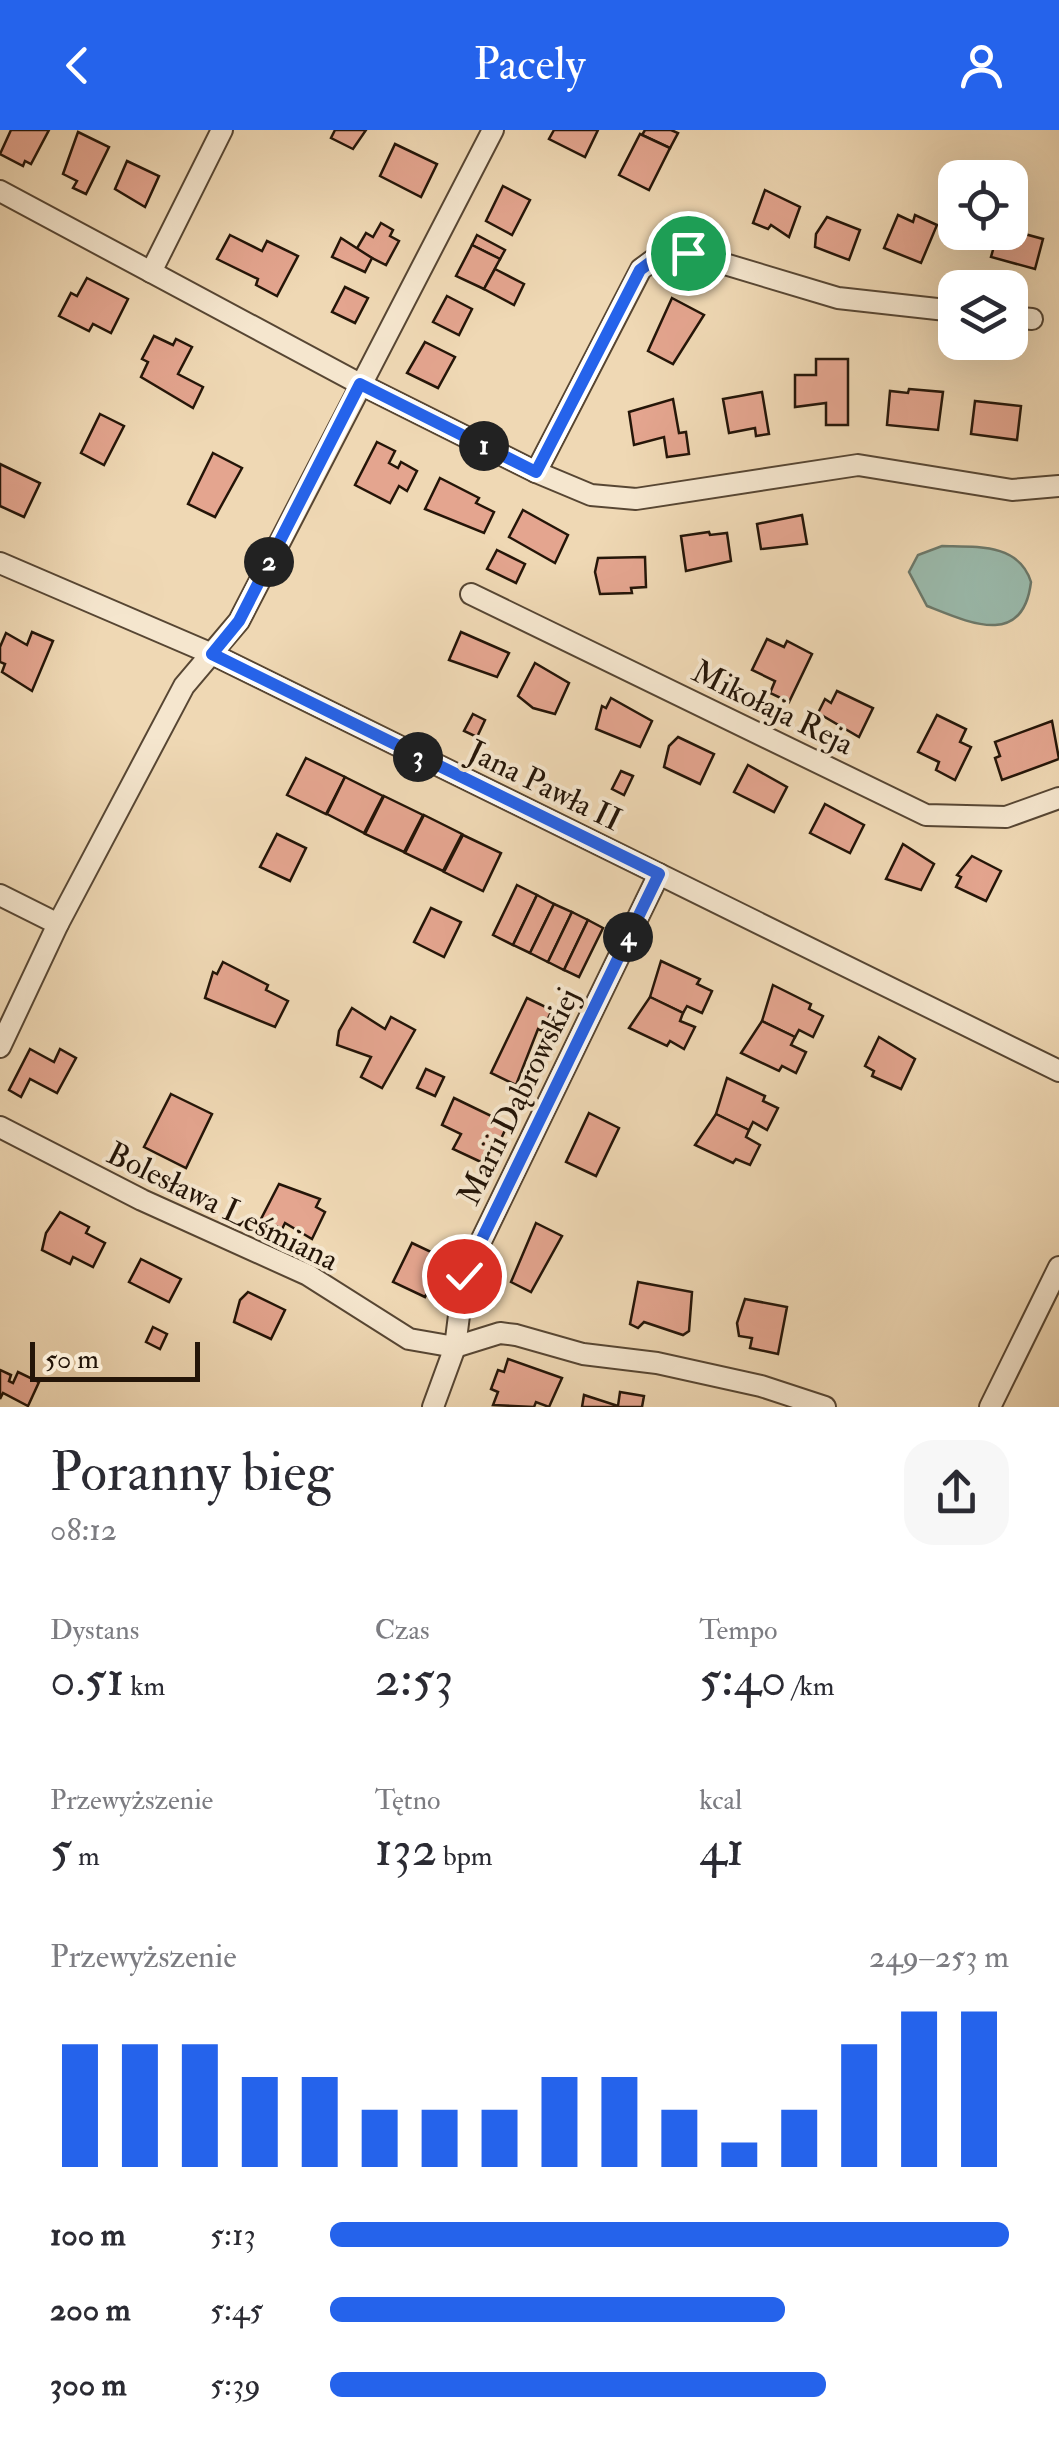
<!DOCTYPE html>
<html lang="pl">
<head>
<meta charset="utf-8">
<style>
  body { margin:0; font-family:"IM FELL Double Pica",serif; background:#f7f7f7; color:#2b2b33; height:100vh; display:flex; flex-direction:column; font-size:38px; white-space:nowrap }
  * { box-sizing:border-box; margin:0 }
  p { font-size:32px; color:#7c7c81 }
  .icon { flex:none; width:55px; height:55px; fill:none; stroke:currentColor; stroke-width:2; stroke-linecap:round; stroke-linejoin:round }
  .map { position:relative; height:1277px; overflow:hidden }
  .panel { display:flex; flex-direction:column; background:#fff; flex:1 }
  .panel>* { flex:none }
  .buttons { position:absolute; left:938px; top:30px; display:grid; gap:20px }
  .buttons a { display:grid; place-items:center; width:90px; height:90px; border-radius:20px; background:#fff; box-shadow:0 10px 40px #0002; font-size:50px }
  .scale { position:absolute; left:30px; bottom:25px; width:170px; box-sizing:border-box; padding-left:10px; border:5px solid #241508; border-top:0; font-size:28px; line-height:35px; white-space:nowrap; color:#241508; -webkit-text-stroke:8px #f5e6ce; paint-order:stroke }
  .pin { position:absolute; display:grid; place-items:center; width:85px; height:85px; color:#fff; margin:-42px; border:5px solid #fff; border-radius:50%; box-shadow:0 2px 10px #0007 }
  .km { position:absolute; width:50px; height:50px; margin:-25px; border-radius:50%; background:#222; color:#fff; font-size:28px; line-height:50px; text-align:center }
  .round { display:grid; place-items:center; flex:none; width:105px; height:105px; border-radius:30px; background:#f7f7f7 }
  .summary { display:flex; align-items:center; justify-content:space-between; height:170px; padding:0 50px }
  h1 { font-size:55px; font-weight:600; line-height:75px }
  .stats { display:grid; grid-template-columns:repeat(3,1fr); gap:15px; height:170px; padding:10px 50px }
  .stats div { display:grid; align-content:center }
  .stats b { font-size:50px; font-weight:600 }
  .stats small { font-size:28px; font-weight:400 }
  .stats p { font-size:28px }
  .chart { height:280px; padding:20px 50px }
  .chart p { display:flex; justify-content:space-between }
  .chart svg { width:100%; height:180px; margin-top:10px; stroke:#2563eb; stroke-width:6 }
  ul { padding:0 50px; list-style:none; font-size:32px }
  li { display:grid; grid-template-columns:160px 120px 1fr; align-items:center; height:75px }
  li i { height:25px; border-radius:12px; background:#2563eb }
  header { display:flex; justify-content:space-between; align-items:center; height:130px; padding:0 50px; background:#2563eb; color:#fff; font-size:45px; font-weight:600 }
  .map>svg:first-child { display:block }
  .water { fill:#9abaac; stroke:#6b786a; stroke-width:2.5 }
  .building { fill:#e4a58f; stroke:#241508; stroke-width:2.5 }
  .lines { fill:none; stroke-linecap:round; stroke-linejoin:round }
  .street-casing { stroke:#574633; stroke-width:24 }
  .street { stroke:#f5e6ce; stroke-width:20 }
  .route-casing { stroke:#fff; stroke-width:20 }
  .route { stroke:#2563eb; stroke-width:12 }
  .labels { text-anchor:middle; stroke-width:8; stroke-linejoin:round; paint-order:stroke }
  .street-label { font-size:32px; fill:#241508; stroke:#f5e6ce }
</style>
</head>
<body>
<header><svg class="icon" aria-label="back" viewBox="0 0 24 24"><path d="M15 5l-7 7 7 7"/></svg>Pacely<svg class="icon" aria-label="person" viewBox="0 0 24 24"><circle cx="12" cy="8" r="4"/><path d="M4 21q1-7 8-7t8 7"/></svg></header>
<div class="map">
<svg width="1059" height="1277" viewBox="0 0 1059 1277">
  <rect width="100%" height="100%" fill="#efd8b4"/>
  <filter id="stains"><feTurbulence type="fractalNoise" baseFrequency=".002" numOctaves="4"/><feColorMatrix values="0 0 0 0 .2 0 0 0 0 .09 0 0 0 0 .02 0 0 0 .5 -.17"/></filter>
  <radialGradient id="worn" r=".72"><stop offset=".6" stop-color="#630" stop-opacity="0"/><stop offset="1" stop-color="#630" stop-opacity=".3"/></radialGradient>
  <!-- water -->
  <path class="water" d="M 942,416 C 976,417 1019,413 1031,452 C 1023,518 970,493 927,476 L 909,442 L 918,425 Z"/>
  <!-- building -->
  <g class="building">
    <polygon points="11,0 49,0 31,34 25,31 23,36 0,24"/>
    <polygon points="335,0 366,0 353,19 331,8"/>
    <polygon points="554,0 598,0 585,27 549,9"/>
    <polygon points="645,0 671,0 678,3 670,18 642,5"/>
    <polygon points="78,2 109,17 86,64 73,58 77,51 63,44"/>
    <polygon points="640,4 670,18 649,60 619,45"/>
    <polygon points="395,14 437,34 421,67 380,46"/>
    <polygon points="127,31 159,46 145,77 115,59"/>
    <polygon points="503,56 530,70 512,105 486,91"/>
    <polygon points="765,60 800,77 789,107 771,95 768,99 753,93"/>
    <polygon points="898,85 913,92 915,85 937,95 921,133 884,118"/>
    <polygon points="827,87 860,100 849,130 815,117 816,104"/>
    <polygon points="381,93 393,100 390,106 399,111 386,135 356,120 366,103 373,107"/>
    <polygon points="1010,100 1043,109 1035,139 991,127 998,102"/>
    <polygon points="230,105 262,121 267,111 298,126 277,166 256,155 258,149 217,129"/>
    <polygon points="477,105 505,120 500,129 472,115"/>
    <polygon points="341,108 372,128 365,142 332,127"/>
    <polygon points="472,115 500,129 484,159 456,146"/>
    <polygon points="495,139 524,154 514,175 484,159"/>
    <polygon points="87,148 128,169 111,203 93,194 89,201 59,186 71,163 77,166"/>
    <polygon points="345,157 368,168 355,193 332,182"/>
    <polygon points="447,166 472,179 459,205 433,192"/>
    <polygon points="672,168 704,185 673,234 648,221"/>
    <polygon points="154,206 173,215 176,209 192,217 178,244 203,257 193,278 141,247 148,232 142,229"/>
    <polygon points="425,212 455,227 438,258 407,243"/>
    <polygon points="816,229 848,229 848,295 826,295 826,273 795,277 795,245 816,245"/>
    <polygon points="909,259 943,262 938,300 887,295 890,261 908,263"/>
    <polygon points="762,262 769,304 756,306 755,298 729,303 723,269"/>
    <polygon points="673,269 679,303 686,302 689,324 667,327 664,307 634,315 629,282"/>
    <polygon points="975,271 1021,276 1017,310 971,304"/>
    <polygon points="100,284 124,296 104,335 81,323"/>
    <polygon points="377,312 395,321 389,333 398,338 401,332 417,341 407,361 399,356 390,373 355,355"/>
    <polygon points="213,323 242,338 215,387 188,374"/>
    <polygon points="0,334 40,353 24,387 0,376"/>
    <polygon points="440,348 479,368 476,373 494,382 484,403 425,379"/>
    <polygon points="523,380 568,405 555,433 509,407"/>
    <polygon points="802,385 807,414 761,419 757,394"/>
    <polygon points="709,402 710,405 727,403 731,431 686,441 681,406"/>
    <polygon points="497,420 525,434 516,453 487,439"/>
    <polygon points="645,427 646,457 631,458 632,463 600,464 595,442 598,428"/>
    <polygon points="32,502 53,511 32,561 2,542 5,534 0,532 0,517 6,503 27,515"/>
    <polygon points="461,502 509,523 497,547 449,530"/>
    <polygon points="767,509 784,517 787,511 812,524 789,572 770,563 775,551 752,540"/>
    <polygon points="535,533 569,553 555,584 533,578 518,566"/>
    <polygon points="837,561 873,578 859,607 818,583 825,569 831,573"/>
    <polygon points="611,568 652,591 640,617 596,599 602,576 606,578"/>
    <polygon points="473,584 485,590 477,607 464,601"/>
    <polygon points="937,585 966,599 960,612 971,617 955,650 936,640 939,632 918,622"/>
    <polygon points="1052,591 1059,629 1002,650 995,628 1000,626 995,612"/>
    <polygon points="678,607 714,624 700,654 664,637 669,616"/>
    <polygon points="306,628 345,647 326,684 287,665"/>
    <polygon points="748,635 787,657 774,682 734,662"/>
    <polygon points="621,641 633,646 624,665 612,659"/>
    <polygon points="345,647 383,666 364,703 327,684"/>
    <polygon points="384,666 423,685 404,722 365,704"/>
    <polygon points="825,674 864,695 850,723 810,703"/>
    <polygon points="424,685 462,704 443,741 405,723"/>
    <polygon points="277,704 306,718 290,751 260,737"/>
    <polygon points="463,705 501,723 483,761 444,742"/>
    <polygon points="903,714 934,734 921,760 886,749"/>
    <polygon points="972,726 1001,741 986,771 956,757 961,747 957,745"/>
    <polygon points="517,755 537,765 513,815 493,805"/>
    <polygon points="537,765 554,774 530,823 513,815"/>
    <polygon points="554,774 572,782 548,832 530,823"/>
    <polygon points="431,778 461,792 444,827 414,812"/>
    <polygon points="572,782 588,790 564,840 548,832"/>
    <polygon points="588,790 603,798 579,847 564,840"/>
    <polygon points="661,831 700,849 697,854 712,861 702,883 687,876 683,883 650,867"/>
    <polygon points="223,832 268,855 266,860 288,871 275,897 205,868 213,842 217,844"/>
    <polygon points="773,855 811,874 809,879 823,886 813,907 799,900 795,907 762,891"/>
    <polygon points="650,867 683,883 680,891 695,897 684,919 670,911 667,916 629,898"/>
    <polygon points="527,868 552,880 542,901 538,899 516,955 491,943"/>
    <polygon points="352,878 385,899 391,887 415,900 382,958 361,947 371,927 337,915 339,901"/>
    <polygon points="762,891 795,907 791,915 806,922 796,943 782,936 779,941 741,923"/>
    <polygon points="879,907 915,929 901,959 872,946 874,941 865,936"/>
    <polygon points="30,919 54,932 60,919 76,928 57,963 30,949 21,967 9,960"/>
    <polygon points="426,939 444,947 435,966 417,958"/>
    <polygon points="727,948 765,966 763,971 778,978 767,1000 753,992 749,1000 716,984"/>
    <polygon points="171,964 212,984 186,1038 144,1017"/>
    <polygon points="454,968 508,994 498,1015 491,1011 481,1032 453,1019 461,1004 442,995"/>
    <polygon points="589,983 619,998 596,1046 566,1032"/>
    <polygon points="716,984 749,1000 746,1007 760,1015 750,1035 736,1029 733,1033 695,1015"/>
    <polygon points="279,1054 320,1069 316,1077 325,1082 312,1109 285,1093 282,1099 261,1089"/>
    <polygon points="60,1082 89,1097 86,1103 105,1113 93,1137 73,1127 70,1134 42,1120 46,1103"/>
    <polygon points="536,1093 562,1106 531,1162 511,1152"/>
    <polygon points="412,1113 444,1128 425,1167 393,1152"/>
    <polygon points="141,1129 181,1149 169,1172 129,1152"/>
    <polygon points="638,1152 692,1162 689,1201 683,1205 644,1192 638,1198 630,1194"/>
    <polygon points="248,1162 285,1180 271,1209 234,1192 240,1170"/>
    <polygon points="745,1169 787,1177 778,1224 750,1218 752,1208 739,1206 737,1193"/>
    <polygon points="153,1197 167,1204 160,1219 146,1212"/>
    <polygon points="508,1229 562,1248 549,1277 536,1272 534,1277 493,1275 498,1262 491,1259 498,1240 504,1242"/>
    <polygon points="0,1240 11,1245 9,1251 13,1253 18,1242 39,1252 28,1276 3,1263 0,1269"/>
    <polygon points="620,1262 644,1266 642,1277 582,1277 584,1265 618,1276"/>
  </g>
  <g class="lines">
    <!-- street casing -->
    <g class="street-casing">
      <g id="street">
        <polyline points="0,61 360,254 536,342 591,365 636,369 858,335 1012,360 1059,356"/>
        <polyline points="151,142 222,0"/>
        <polyline points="1010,187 1032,189"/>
        <polyline points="536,342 641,139 656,128 688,123 838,168 955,181"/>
        <polyline points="0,433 212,524 1059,941"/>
        <polyline points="471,464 926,685 1006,687 1059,668"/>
        <polyline points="0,765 58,794"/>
        <polyline points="0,917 58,794 184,556 239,491 493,0"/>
        <polyline points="0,997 142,1070 308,1145 409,1209 455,1217 500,1203 516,1205 583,1224 657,1233 761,1256 825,1277"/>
        <polyline points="433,1277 455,1217 464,1146 659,744"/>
        <polyline points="990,1277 1059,1137"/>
      </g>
    </g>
    <!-- street -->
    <use href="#street" class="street"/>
  </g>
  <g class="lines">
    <!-- route casing -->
    <g class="route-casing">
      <polyline id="route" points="464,1146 659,744 212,524 239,491 360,254 536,342 640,140 656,128 688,123"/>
    </g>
    <!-- route -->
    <use href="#route" class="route"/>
  </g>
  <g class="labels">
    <!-- street labels -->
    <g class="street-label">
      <text transform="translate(773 577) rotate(26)" y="11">Mikołaja Reja</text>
      <text transform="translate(545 655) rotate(26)" y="11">Jana Pawła II</text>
      <text transform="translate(518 966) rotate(-64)" y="11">Marii Dąbrowskiej</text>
      <text transform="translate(223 1076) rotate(26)" y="11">Bolesława Leśmiana</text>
    </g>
  </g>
  <rect width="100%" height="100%" filter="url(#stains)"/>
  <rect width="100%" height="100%" fill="url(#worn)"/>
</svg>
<div class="buttons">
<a><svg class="icon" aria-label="locate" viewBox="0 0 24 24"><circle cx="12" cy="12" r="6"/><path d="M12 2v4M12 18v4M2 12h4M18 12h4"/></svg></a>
<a><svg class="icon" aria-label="layers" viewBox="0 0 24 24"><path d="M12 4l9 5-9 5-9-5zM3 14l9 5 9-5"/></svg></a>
</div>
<div class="scale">50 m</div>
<div class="pin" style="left:688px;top:123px;background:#1e9e55"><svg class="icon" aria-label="arrive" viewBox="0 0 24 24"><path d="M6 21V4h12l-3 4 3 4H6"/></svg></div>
<div class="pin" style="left:464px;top:1146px;background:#d93025"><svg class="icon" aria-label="check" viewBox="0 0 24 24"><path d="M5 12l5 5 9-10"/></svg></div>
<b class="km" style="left:484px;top:316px">1</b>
<b class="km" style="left:269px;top:432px">2</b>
<b class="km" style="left:418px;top:627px">3</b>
<b class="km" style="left:628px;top:807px">4</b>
</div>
<section class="panel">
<div class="summary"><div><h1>Poranny bieg</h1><p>08:12</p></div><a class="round"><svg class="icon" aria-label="share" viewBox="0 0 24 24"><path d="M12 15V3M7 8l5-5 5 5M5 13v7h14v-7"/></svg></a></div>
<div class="stats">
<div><p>Dystans</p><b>0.51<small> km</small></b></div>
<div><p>Czas</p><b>2:53</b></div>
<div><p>Tempo</p><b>5:40<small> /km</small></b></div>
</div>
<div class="stats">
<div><p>Przewyższenie</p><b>5<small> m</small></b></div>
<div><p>Tętno</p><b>132<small> bpm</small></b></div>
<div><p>kcal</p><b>41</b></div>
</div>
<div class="chart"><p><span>Przewyższenie</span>249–253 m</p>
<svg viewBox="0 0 160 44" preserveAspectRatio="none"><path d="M5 44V14M15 44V14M25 44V14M35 44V22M45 44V22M55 44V30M65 44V30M75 44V30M85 44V22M95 44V22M105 44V30M115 44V38M125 44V30M135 44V14M145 44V6M155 44V6"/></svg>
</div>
<ul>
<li><b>100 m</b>5:13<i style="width:100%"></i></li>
<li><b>200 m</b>5:45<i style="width:67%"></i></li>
<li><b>300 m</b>5:39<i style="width:73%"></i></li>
</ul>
</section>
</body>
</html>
